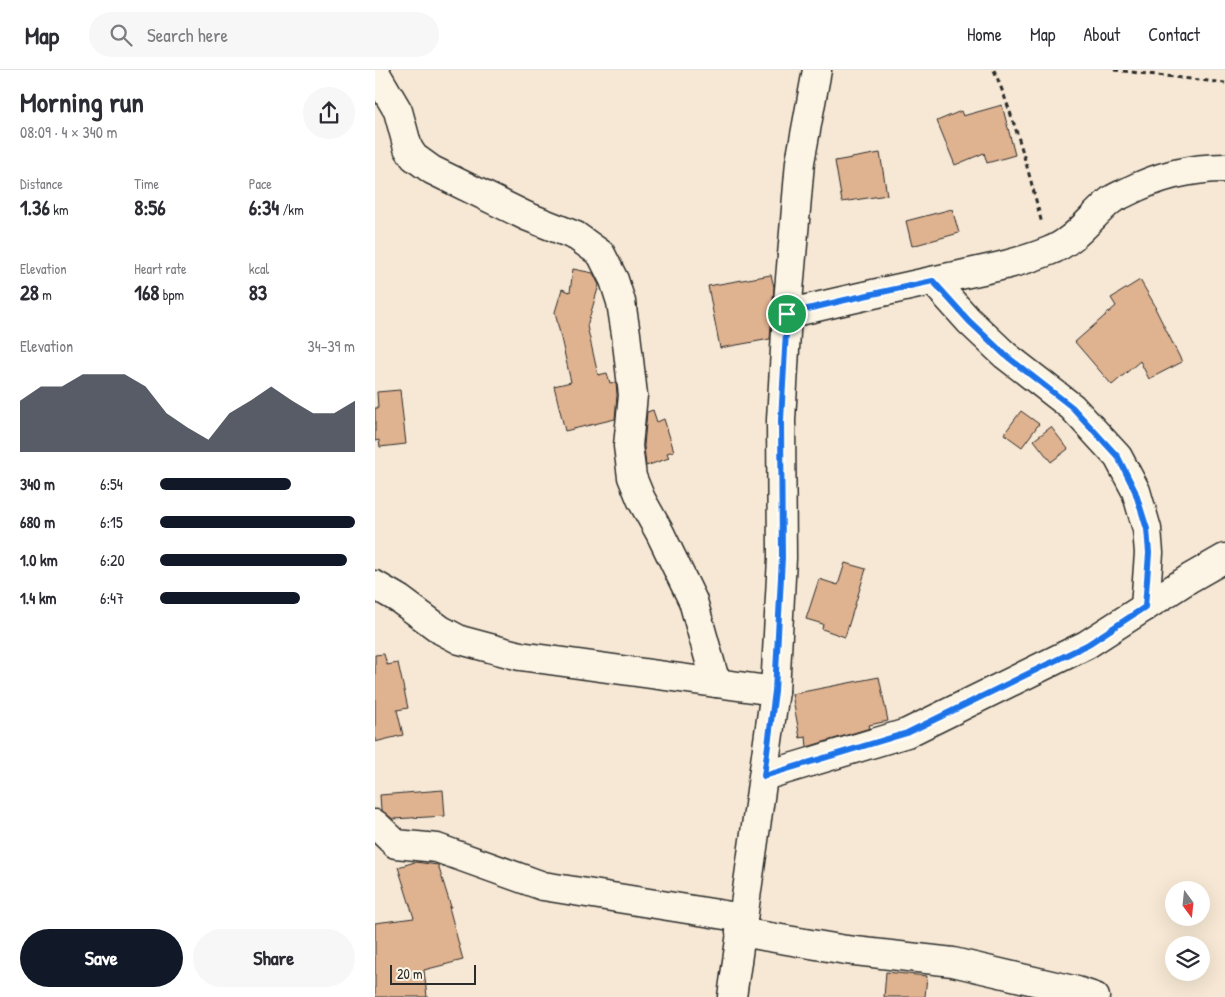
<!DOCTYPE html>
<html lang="en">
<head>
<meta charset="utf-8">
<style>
  body { margin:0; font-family:"Patrick Hand",sans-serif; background:#f7f7f7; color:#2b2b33; height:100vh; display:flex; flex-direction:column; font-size:19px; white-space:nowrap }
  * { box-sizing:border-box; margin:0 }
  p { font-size:16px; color:#7c7c81 }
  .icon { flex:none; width:28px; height:28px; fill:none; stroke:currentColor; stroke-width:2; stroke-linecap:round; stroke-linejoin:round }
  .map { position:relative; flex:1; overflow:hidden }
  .drawer { display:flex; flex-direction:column; background:#fff; width:375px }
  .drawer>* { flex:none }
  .needle { width:32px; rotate:165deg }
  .tools { position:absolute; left:790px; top:811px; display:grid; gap:10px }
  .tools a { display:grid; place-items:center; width:45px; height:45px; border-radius:50%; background:#fff; box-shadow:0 5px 20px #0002; font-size:25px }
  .scale { position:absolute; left:15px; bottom:12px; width:86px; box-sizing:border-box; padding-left:5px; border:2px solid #2b2b2b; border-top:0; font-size:14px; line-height:18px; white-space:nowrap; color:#2b2b2b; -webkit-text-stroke:4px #fcf5e5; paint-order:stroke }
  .pin { position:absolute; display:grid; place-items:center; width:42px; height:42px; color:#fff; margin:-21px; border:2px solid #fff; border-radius:50%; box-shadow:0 1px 5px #0007 }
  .round { display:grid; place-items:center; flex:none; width:52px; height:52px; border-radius:26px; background:#f7f7f7 }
  .overview { display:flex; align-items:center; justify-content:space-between; height:85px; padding:0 20px }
  h1 { font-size:28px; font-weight:800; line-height:38px }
  .stats { display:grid; grid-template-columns:repeat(3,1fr); gap:8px; height:85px; padding:5px 20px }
  .stats div { display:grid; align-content:center }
  .stats b { font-size:21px; font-weight:800 }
  .stats small { font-size:14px; font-weight:400 }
  .stats p { font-size:14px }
  .chart { height:140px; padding:10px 20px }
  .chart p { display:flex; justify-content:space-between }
  .chart svg { width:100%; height:90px; margin-top:5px; fill:#111827; opacity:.7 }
  .action { display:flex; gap:10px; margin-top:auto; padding:10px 20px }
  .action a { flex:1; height:58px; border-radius:30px; background:#111827; color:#fff; font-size:20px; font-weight:800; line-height:58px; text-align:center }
  .action a+a { background:#f7f7f7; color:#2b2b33 }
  ul { padding:0 20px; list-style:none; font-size:16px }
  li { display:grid; grid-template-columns:80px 60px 1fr; align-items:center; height:38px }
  li i { height:12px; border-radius:6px; background:#111827 }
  header { display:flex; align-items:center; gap:30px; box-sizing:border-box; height:70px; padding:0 25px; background:#fff; border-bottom:1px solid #e1e1e2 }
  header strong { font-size:24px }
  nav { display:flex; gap:28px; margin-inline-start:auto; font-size:18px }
  .search { width:350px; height:45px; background:#f7f7f7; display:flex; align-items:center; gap:12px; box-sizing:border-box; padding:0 18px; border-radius:28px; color:#7c7c81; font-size:19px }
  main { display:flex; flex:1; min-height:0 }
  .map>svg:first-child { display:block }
  .building { fill:#dfb290; stroke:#2b2b2b }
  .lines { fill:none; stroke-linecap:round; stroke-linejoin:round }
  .minor-casing { stroke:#2b2b2b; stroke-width:31 }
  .path { stroke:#2b2b2b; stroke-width:3; stroke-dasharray:5 4; stroke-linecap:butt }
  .minor { stroke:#fcf5e5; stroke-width:28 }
  .route-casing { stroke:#fff; stroke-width:10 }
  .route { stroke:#1a73e8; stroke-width:6 }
</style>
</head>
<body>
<header>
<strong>Map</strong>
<div class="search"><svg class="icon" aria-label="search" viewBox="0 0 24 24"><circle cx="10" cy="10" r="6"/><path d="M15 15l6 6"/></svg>Search here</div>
<nav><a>Home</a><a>Map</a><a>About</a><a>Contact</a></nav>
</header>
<main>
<section class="drawer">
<div class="overview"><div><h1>Morning run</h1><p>08:09 · 4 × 340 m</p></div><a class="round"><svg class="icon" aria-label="share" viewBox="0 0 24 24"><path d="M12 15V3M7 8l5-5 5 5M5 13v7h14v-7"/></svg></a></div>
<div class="stats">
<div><p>Distance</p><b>1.36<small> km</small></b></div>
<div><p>Time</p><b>8:56</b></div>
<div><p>Pace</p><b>6:34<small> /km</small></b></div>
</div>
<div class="stats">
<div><p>Elevation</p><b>28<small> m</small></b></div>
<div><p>Heart rate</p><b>168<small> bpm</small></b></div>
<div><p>kcal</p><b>83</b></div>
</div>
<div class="chart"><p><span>Elevation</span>34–39 m</p>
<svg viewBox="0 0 160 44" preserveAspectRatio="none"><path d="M0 44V19L10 12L20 12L30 6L40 6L50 6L60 12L70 25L80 32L90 38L100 25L110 19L120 12L130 19L140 25L150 25L160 19V44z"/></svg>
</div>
<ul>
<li><b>340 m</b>6:54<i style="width:67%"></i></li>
<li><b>680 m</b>6:15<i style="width:100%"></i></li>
<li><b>1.0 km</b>6:20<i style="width:96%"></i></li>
<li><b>1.4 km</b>6:47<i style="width:72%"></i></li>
</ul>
<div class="action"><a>Save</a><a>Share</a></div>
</section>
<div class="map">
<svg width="850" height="927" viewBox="0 0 850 927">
  <rect width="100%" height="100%" fill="#f6e8d4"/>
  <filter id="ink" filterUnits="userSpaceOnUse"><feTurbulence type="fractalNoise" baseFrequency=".02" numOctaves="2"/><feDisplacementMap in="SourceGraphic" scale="10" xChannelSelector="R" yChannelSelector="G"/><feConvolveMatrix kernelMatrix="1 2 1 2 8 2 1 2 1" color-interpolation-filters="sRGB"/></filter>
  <g filter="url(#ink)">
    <!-- building -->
    <g class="building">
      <polygon points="627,35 640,85 612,93 609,83 580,95 562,51 586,41 588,46"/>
      <polygon points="505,83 512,125 467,132 460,91"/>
      <polygon points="577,139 584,163 537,176 531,151"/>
      <polygon points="198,199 218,203 224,215 212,256 223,305 232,303 235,313 241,312 242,325 240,349 190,361 179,316 196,312 180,242 187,219 195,222"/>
      <polygon points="396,205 399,217 395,269 345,278 333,216"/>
      <polygon points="765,210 781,237 780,238 807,292 774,309 765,291 737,315 700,272 741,236 736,228"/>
      <polygon points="25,320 31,374 5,377 4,370 0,371 0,338 3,338 2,322"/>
      <polygon points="278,340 282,352 289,349 299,381 292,383 294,388 271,396 269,376 272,342"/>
      <polygon points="646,341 664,354 647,377 629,364"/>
      <polygon points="676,357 693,379 676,392 659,370"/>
      <polygon points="470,493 491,499 470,567 447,559 448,554 431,549 444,509 463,515"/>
      <polygon points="9,584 12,595 23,593 33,638 22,640 28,665 0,672 0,585"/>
      <polygon points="504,607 513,651 494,655 495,658 432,677 431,667 425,668 417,624"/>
      <polygon points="68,720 70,746 18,749 6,740 5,725"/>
      <polygon points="40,792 63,795 76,837 74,837 88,890 49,900 52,927 0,927 0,853 39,848 23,797"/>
      <polygon points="511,902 552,906 550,927 509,927"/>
    </g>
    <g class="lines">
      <!-- minor casing -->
      <g class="minor-casing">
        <g id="minor">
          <polyline points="0,2 23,41 33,78 39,87 57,100 151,146 201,166 226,184 239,210 246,232 251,264 258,325 253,376 257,407 266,429 285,463 318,531 341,613"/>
          <polyline points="558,211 594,251 630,285 697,337 743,387 761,421 772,459 774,483 770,537"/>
          <path d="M 412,244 C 466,231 520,219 575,207 C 608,200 642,194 674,181 C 699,172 715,148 735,131 C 740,127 746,125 752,122 C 783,106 815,98 850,98"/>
          <polyline points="0,515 24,529 66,560 85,570 145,586 400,621"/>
          <polyline points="389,706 532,663 711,575 815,508 850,488"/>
          <polyline points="0,754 21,774 62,778 168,816 368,848"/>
          <polyline points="365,862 471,880 578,892 702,921 720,927"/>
          <polyline points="357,927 400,621 407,488 406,350 412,244 425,92 442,0"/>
        </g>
      </g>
      <!-- path -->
      <g class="path">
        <path d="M 619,0 C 640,50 654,102 667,154"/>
        <polyline points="739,0 850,13"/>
      </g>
      <!-- minor -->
      <use href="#minor" class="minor"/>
    </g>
  </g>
  <g class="lines" filter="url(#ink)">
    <!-- route casing -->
    <g class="route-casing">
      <polygon id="route" points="558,211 594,251 630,285 697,337 743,387 760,421 772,459 774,483 770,537 712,575 532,663 389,706 400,621 407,488 406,350 412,244 470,230"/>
    </g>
    <!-- route -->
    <use href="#route" class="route"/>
  </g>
</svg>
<div class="tools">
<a><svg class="needle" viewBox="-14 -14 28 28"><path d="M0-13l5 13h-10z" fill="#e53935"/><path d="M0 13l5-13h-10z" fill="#7c7c81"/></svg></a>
<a><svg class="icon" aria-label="layers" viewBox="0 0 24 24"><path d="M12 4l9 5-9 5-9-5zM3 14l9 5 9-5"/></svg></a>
</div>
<div class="scale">20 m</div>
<div class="pin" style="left:412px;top:244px;background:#1e9e55"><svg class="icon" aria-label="arrive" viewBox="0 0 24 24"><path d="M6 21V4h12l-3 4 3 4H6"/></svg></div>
</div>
</main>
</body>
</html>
